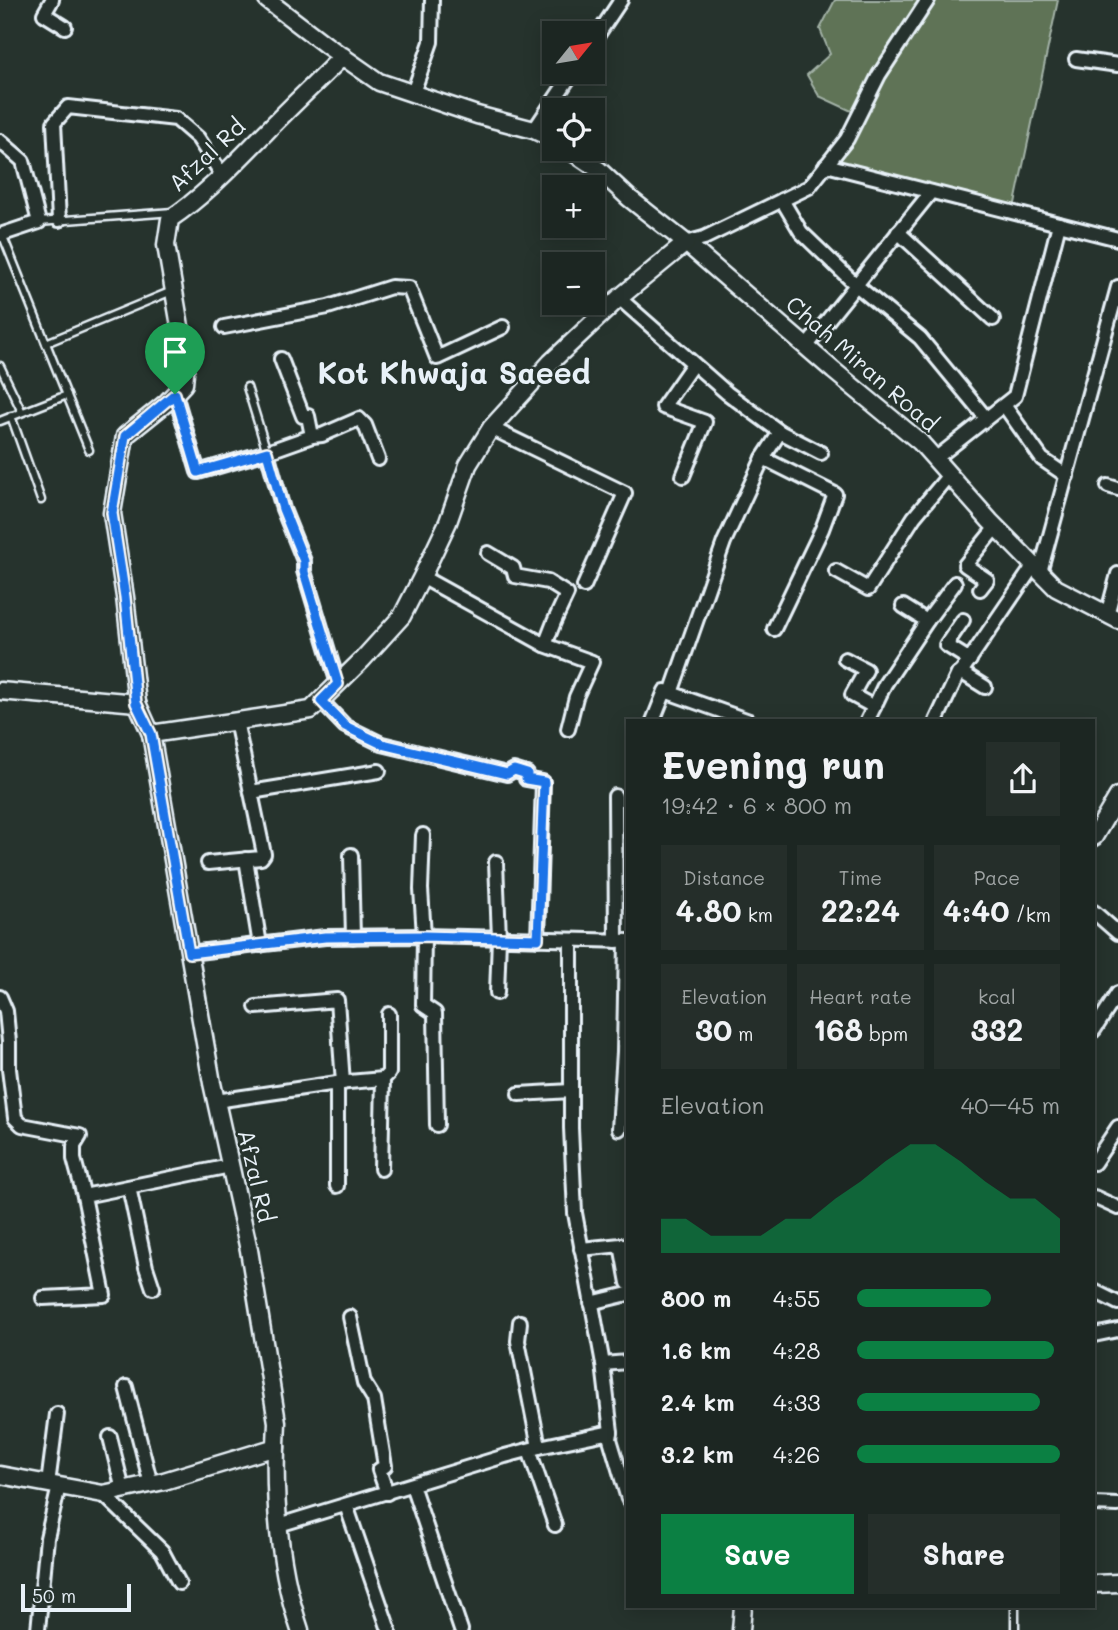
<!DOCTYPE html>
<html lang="en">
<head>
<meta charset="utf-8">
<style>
  body { margin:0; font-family:Mali,sans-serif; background:#252e2a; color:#f1f3f6; height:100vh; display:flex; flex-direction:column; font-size:26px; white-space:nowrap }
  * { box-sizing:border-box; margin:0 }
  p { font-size:23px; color:#a0a5a5 }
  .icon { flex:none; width:38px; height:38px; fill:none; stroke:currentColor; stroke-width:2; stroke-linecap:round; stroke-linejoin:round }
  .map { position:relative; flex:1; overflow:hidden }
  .panel { position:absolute; left:626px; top:719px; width:469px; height:889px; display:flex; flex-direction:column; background:#1c2622; border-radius:0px; box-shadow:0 4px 18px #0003,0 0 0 2px #3a4340 }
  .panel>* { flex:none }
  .needle { width:46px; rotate:60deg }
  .tools { position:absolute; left:542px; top:21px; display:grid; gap:14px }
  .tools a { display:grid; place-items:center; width:63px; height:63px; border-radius:0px; background:#1c2622; box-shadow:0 4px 18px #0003,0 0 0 2px #3a4340; font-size:35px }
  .scale { position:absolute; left:21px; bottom:18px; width:110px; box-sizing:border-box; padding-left:7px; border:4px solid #e8f1f8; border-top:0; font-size:19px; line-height:24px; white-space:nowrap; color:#e8f1f8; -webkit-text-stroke:5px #26332d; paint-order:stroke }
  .pin { position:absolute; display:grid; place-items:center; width:60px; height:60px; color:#fff; margin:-72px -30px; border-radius:50% 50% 50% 0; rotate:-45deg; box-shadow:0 0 7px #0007 }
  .pin .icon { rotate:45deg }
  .round { display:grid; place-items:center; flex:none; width:74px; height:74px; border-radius:0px; background:#252e2a }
  .summary { display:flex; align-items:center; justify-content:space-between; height:119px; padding:0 35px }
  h1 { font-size:38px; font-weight:800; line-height:52px }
  .metrics { display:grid; grid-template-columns:repeat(3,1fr); gap:10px; height:119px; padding:7px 35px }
  .metrics div { display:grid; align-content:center; border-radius:0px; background:#252e2a; text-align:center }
  .metrics b { font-size:30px; font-weight:800 }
  .metrics small { font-size:19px; font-weight:400 }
  .metrics p { font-size:19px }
  .chart { height:196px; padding:14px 35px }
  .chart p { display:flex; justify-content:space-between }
  .chart svg { width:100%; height:126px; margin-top:7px; fill:#0b8043; opacity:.7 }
  .primary-button { display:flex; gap:14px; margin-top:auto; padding:14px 35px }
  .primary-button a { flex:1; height:80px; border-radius:0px; background:#0b8043; color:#fff; font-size:28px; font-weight:800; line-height:80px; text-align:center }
  .primary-button a+a { background:#252e2a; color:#f1f3f6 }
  ul { padding:0 35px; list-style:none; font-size:23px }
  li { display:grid; grid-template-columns:112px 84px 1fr; align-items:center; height:52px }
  li i { height:18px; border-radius:9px; background:#0b8043 }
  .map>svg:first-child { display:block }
  .green { fill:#5e7356; stroke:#a3b2a7; stroke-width:2 }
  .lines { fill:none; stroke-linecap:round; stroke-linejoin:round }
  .lane-casing { stroke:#e8f1f8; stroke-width:11 }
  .street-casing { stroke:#e8f1f8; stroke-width:18 }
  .secondary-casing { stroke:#e8f1f8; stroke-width:21 }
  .lane { stroke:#26332d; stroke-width:6 }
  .street { stroke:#26332d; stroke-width:12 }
  .secondary { stroke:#26332d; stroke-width:16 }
  .route-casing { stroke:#fff; stroke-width:14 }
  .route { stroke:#1a73e8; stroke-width:9 }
  .labels { text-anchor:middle; stroke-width:5; stroke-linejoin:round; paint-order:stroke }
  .street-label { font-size:23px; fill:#e8f1f8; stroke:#26332d }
  .district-label { font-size:30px; font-weight:bold; fill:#e8f1f8; stroke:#26332d }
</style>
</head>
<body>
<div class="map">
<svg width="1118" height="1630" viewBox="0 0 1118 1630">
  <rect width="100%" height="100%" fill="#26332d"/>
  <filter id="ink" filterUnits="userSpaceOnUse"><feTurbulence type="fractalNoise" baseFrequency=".0143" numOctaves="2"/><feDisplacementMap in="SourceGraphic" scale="14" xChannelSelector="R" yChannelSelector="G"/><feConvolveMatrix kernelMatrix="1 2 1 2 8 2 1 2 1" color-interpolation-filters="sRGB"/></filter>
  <g filter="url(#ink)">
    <!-- green -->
    <polygon class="green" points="835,0 1058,0 1013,213 826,165 856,113 819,96 807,75 830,54 820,29"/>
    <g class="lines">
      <!-- lane casing -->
      <g class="lane-casing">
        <g id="lane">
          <polyline points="39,222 173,212"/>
          <polyline points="2,234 89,450"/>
          <polyline points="46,343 172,291"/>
          <polyline points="0,366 22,412"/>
          <polyline points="247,387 267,452"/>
          <polyline points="11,416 41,500"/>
          <polyline points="0,421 67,395"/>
          <polyline points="1015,1606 1015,1630"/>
        </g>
      </g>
      <!-- street casing -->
      <g class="street-casing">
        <g id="street">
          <polyline points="52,0 44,14 65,27"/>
          <polyline points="593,42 621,0"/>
          <polyline points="1076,59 1118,65"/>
          <polyline points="413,93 431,42 432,0"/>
          <polyline points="534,130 573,72"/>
          <polyline points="0,141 23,161 39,222 0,235"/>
          <polyline points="826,165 1118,239"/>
          <polyline points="782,200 801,232 856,285 920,338 986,418"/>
          <polyline points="59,220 54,123 68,107 176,119 198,138 223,176"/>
          <polyline points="898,232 993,319"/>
          <polyline points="686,243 704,238 809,187 847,139 879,75 928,0"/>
          <polyline points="619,298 727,393 780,432 763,458"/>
          <polyline points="224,327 328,307 391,287 409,288 437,358 503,327"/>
          <polyline points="806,347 931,192"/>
          <polyline points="175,394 198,472 267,452 312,436 308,416 303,416 281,359"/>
          <polyline points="1004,405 1042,459 1067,476"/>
          <polyline points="491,428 625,493 584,586"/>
          <polyline points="780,432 821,453"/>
          <polyline points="312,436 322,435 359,419 365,425 378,459"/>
          <polyline points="267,452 283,509 304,561 304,571 338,684"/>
          <polyline points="935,459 1015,396 1059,224"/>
          <polyline points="683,476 705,422 663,407 693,364"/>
          <polyline points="1108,486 1118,489"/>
          <polyline points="488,553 513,568 515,576 548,582 567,594 554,622 545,645"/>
          <polyline points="836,571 868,589 914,517 949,475"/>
          <polyline points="1040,572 1118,287"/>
          <polyline points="422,577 545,645 592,662 576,697 568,729"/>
          <polyline points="980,589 987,580 965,565 996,527"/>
          <polyline points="1107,615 1118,574"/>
          <polyline points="963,620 946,645 970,660"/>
          <polyline points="927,621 955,583"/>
          <polyline points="845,659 866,670 852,695 874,707 867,721"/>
          <polyline points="985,687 961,672 1034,565"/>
          <polyline points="671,693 724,542 763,458 835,494 822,529 774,629"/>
          <polyline points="321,701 345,726 382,744 507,774 514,770 527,774 526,779 543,782 538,939"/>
          <polyline points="874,707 885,684 927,621 903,606"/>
          <polyline points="653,721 665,691 749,721"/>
          <polyline points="936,721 958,674 961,672"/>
          <polyline points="251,792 379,771"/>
          <polyline points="615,796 616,941"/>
          <polyline points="423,835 421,889 424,936 423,1005 435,1013 437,1125"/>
          <polyline points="351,855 353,937"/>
          <polyline points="246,859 260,945"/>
          <polyline points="496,862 499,938 497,993"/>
          <polyline points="208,863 261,858 264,854 236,721"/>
          <polyline points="1094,912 1118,933"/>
          <polyline points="571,940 571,1128 575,1213 603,1364 611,1432 610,1439 628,1499"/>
          <polyline points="189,953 325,937 424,936 628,941"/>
          <polyline points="0,997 6,1011 9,1042 9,1069 15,1118 22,1125 80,1136 74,1146 74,1159 84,1196"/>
          <polyline points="256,1007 337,1000 343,1083"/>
          <polyline points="1094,1030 1118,993"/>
          <polyline points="383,1079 389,1073 389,1014"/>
          <polyline points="337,1083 383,1079 381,1169"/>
          <polyline points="519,1094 571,1091"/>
          <polyline points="216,1101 337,1083 337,1186"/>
          <polyline points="619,1129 624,1052 626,941"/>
          <polyline points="1094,1163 1118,1127"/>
          <polyline points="129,1187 146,1267 153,1288"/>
          <polyline points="1094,1197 1118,1208"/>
          <polyline points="581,1249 621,1245 628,1283"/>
          <polyline points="1094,1291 1118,1303"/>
          <polyline points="43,1298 104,1295 84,1196 230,1166"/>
          <polyline points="591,1303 628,1294"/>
          <polyline points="350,1317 364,1383 374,1399 385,1466 379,1470 387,1493"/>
          <polyline points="520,1322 518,1341 539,1447"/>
          <polyline points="1094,1335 1118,1330"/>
          <polyline points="603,1364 628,1362"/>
          <polyline points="126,1387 151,1484"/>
          <polyline points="110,1437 123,1490"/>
          <polyline points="529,1450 555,1525"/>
          <polyline points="48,1484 57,1414"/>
          <polyline points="412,1485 461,1630"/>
          <polyline points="103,1494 162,1551 179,1583"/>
          <polyline points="1094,1504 1118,1505"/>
          <polyline points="346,1505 389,1630"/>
          <polyline points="279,1525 505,1456 539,1447 611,1432"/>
          <polyline points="38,1630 47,1538 59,1486"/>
        </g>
      </g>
      <!-- secondary casing -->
      <g class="secondary-casing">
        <g id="secondary">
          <polyline points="267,0 326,45 379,82 477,115 534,130 555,140"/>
          <polyline points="568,149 599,170 629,198 686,243 834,371 920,442 990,521 1056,588 1118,620"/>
          <path d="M 0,691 L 137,703 L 151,734 L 212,1083 L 249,1250 L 277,1422 C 273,1490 278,1565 300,1630"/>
          <path d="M 137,703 L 125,597 L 112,513 L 125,436 L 166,403 L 184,384 L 186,361 L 166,245 L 170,219 C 206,195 235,163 266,132 C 291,106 317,82 343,56"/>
          <polyline points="151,734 311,710 362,660 402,616 422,577 448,522 468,465 491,428 551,362 619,298 686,243"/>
          <polyline points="1094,837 1118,796"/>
          <polyline points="0,1475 103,1494 164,1481 276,1447"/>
          <polyline points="1094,1584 1118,1583"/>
          <polyline points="741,1630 743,1606"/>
        </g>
      </g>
      <!-- lane -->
      <use href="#lane" class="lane"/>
      <!-- street -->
      <use href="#street" class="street"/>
      <!-- secondary -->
      <use href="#secondary" class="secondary"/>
    </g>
  </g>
  <g class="lines" filter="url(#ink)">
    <!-- route casing -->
    <g class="route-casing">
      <polygon id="route" points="175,394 198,472 267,452 283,509 304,561 304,572 338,684 321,701 345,726 382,744 507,774 514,770 527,774 526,779 544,782 538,939 424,936 325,937 189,953 151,734 136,703 125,597 112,513 125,436"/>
    </g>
    <!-- route -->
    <use href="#route" class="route"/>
  </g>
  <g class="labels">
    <!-- street labels -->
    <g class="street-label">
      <text transform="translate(207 155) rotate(-43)" y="8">Afzal Rd</text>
      <text transform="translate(862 364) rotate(41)" y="8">Chah Miran Road</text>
      <text transform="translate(256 1176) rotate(77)" y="8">Afzal Rd</text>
    </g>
    <!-- district labels -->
    <g class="district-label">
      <text x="454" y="384">Kot Khwaja Saeed</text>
    </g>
  </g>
</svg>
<div class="tools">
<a><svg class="needle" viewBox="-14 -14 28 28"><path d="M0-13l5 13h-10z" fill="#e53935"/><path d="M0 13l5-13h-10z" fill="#a0a5a5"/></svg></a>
<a><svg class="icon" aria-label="locate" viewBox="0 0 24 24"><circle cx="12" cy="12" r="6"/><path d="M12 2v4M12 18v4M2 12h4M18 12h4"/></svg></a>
<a>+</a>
<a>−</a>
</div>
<div class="scale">50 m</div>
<div class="pin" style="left:175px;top:394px;background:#1e9e55"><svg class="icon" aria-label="arrive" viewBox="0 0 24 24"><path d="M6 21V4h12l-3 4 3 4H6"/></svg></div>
<section class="panel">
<div class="summary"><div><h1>Evening run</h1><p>19:42 · 6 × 800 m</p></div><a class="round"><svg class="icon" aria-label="share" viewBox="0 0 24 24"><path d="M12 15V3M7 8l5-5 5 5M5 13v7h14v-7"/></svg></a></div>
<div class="metrics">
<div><p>Distance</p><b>4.80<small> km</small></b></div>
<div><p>Time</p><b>22:24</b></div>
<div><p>Pace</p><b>4:40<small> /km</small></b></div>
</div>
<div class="metrics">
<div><p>Elevation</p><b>30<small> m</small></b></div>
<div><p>Heart rate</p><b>168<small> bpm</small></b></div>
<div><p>kcal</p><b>332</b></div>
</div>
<div class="chart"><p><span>Elevation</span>40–45 m</p>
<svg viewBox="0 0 160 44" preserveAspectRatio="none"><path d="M0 44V32L10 32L20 38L30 38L40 38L50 32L60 32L70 25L80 19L90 12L100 6L110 6L120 12L130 19L140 25L150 25L160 32V44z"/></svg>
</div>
<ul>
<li><b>800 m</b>4:55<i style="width:66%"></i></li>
<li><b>1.6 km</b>4:28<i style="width:97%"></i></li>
<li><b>2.4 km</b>4:33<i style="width:90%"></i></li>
<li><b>3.2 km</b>4:26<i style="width:100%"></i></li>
</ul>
<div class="primary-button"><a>Save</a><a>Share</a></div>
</section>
</div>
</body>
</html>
